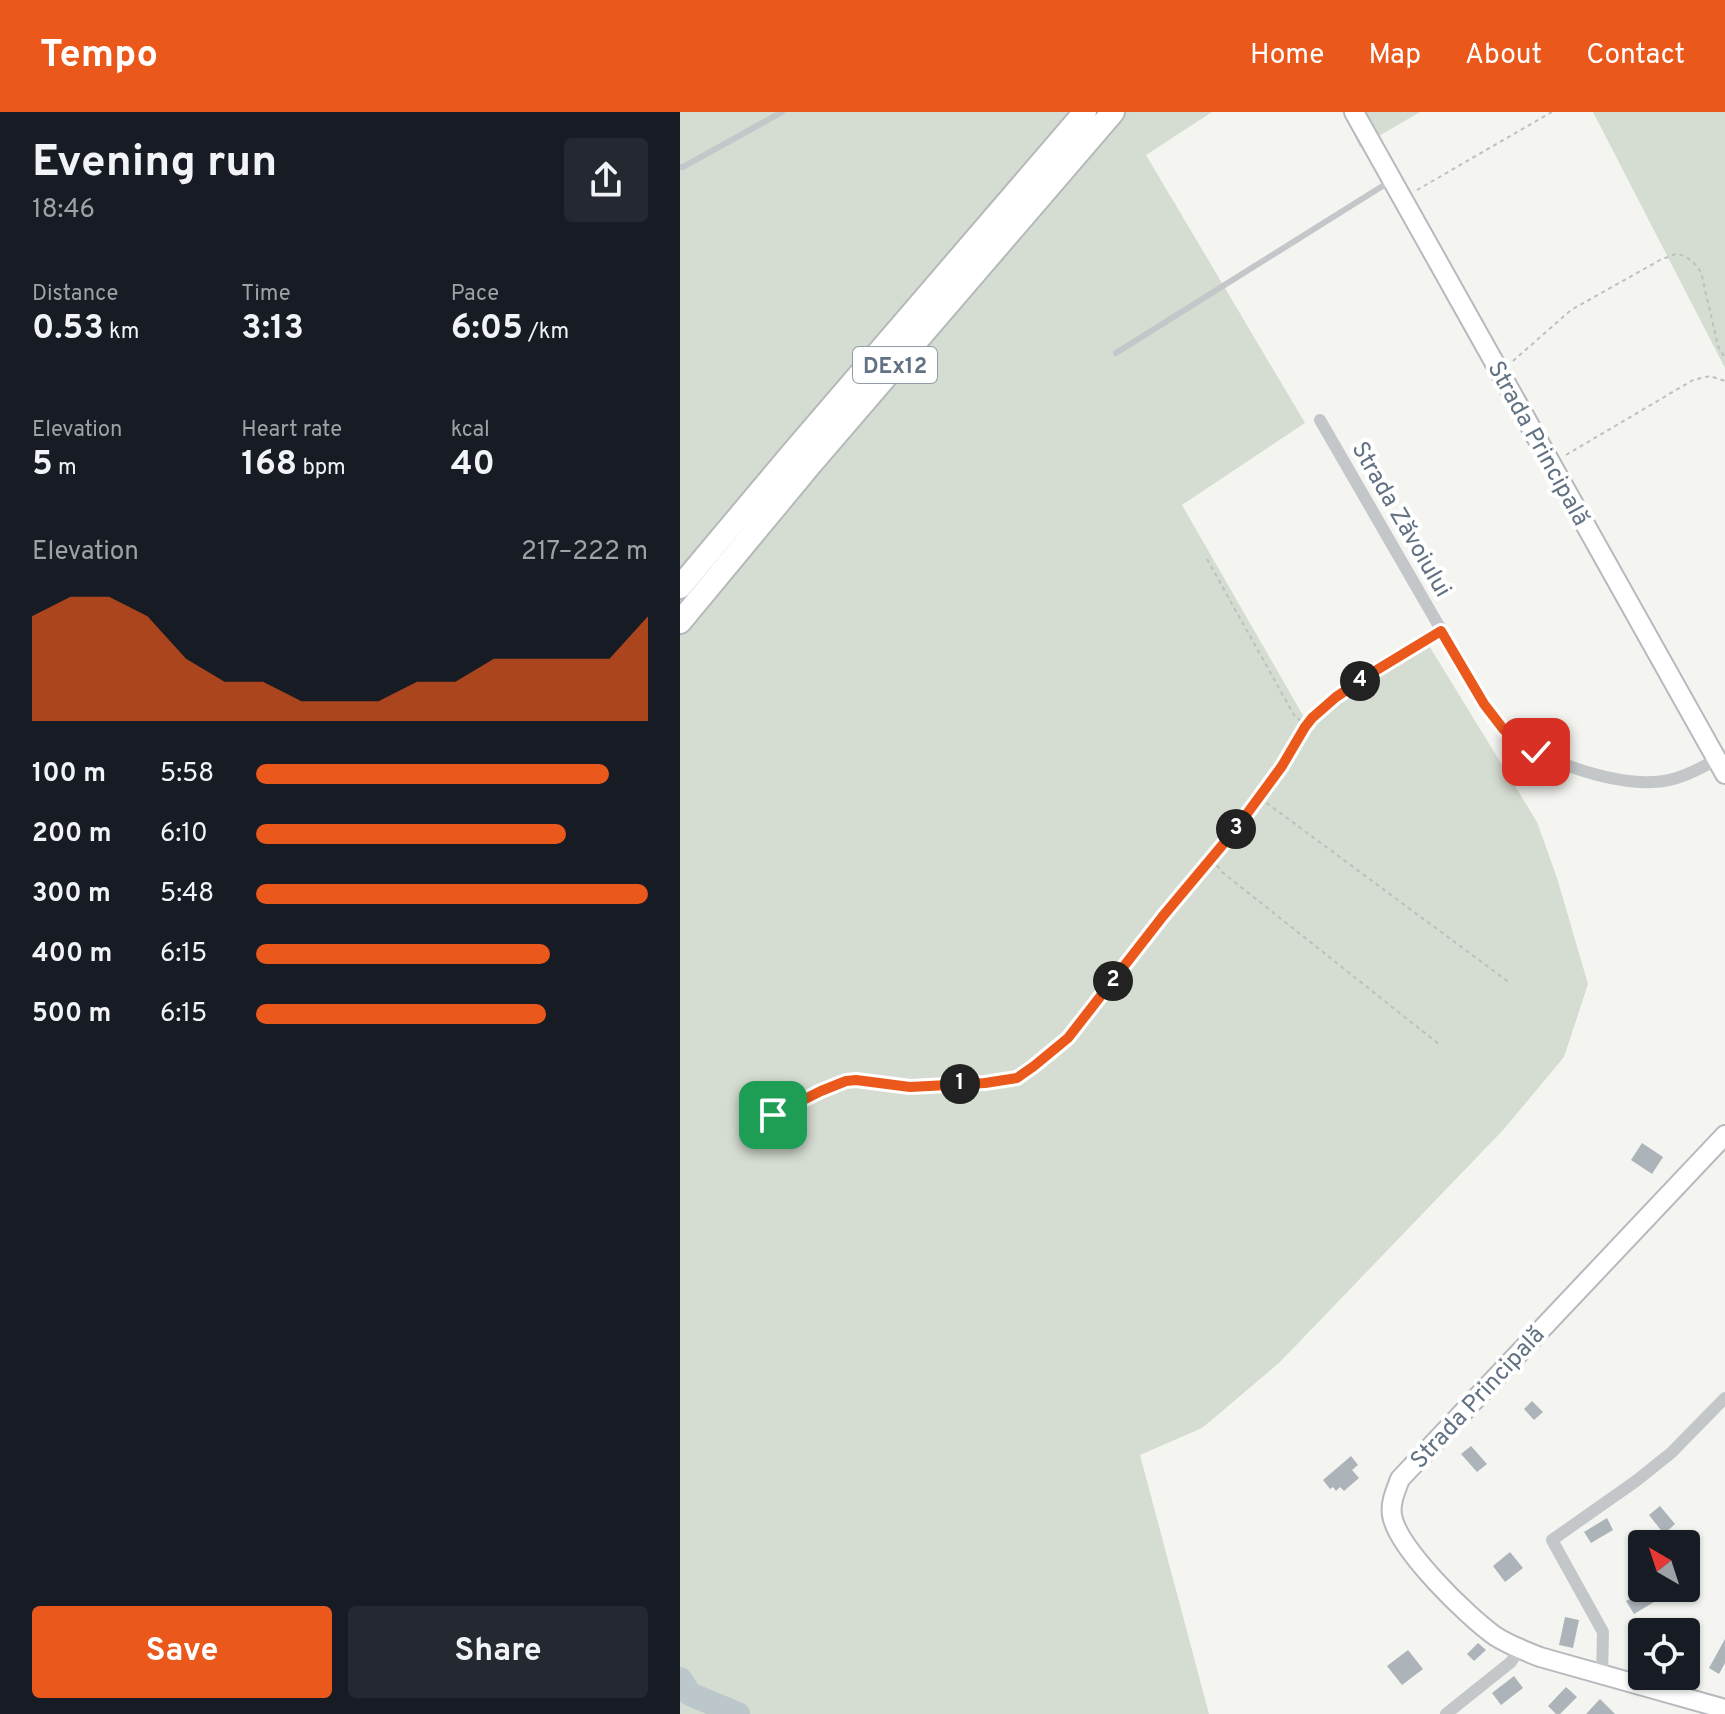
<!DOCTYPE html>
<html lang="en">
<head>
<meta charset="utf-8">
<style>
  body { margin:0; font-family:Overpass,sans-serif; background:#242831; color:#f1f3f6; height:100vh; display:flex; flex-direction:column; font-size:30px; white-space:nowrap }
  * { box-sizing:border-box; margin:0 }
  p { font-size:26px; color:#9ea1a6 }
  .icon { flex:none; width:44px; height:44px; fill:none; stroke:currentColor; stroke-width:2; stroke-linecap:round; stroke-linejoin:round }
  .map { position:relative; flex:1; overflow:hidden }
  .side { display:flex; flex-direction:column; background:#171b24; width:680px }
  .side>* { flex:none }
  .needle { width:52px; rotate:321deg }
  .controls { position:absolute; left:948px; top:1418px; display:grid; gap:16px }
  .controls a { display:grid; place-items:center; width:72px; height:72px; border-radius:8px; background:#171b24; box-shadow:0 2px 6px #0004; font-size:40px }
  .pin { position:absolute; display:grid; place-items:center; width:68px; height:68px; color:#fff; margin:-34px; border-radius:16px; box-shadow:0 4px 12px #0006 }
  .km { position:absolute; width:40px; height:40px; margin:-20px; border-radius:50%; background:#222; color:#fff; font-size:22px; line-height:40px; text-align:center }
  .round { display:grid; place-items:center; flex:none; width:84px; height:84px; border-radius:8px; background:#242831 }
  .headline { display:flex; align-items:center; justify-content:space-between; height:136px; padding:0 32px }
  h1 { font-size:44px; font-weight:700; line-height:60px }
  .metrics { display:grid; grid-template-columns:repeat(3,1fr); gap:12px; height:136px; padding:8px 32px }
  .metrics div { display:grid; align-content:center }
  .metrics b { font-size:34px; font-weight:700 }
  .metrics small { font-size:22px; font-weight:400 }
  .metrics p { font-size:22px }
  .chart { height:224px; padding:16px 32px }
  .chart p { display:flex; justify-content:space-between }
  .chart svg { width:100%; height:144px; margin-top:8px; fill:#ea581b; opacity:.7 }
  .button { display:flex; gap:16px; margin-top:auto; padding:16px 32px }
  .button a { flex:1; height:92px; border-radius:8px; background:#ea581b; color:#fff; font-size:32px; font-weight:700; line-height:92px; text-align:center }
  .button a+a { background:#242831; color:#f1f3f6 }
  ul { padding:0 32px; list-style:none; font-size:26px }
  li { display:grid; grid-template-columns:128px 96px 1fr; align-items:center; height:60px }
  li i { height:20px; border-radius:10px; background:#ea581b }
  header { display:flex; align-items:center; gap:48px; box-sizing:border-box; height:112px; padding:0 40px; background:#ea581b; color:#fff }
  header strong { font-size:38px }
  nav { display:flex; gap:44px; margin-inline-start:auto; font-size:28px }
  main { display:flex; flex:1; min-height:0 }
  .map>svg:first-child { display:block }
  .green { fill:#d5dcd1 }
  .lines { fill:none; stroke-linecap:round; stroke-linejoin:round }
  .river { stroke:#bcc7cc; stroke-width:24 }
  .building { fill:#acb3b9 }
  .secondary-casing { stroke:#b6babf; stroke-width:22 }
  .highway-casing { stroke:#b6b9bc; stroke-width:26 }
  .path { stroke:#bdbfc1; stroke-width:2; stroke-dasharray:4 4; stroke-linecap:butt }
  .lane { stroke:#c4c7ca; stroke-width:6 }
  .street { stroke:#c4c7ca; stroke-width:12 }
  .secondary { stroke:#fff; stroke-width:18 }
  .highway { stroke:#fff; stroke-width:22 }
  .route-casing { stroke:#fff; stroke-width:16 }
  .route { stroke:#ea581b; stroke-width:10 }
  .labels { text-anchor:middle; stroke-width:8; stroke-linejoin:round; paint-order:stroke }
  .shield { fill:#fff; stroke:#919ca8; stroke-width:2 }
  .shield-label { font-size:22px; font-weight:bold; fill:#627283 }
  .street-label { font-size:24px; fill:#627283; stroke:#fff }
</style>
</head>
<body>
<header>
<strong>Tempo</strong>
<nav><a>Home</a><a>Map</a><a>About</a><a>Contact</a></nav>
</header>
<main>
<section class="side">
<div class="headline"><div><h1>Evening run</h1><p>18:46</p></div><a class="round"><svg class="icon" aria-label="share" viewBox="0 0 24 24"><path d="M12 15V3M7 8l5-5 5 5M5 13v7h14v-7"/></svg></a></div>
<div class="metrics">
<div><p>Distance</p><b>0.53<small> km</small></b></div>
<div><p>Time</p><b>3:13</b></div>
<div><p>Pace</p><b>6:05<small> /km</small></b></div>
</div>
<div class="metrics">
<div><p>Elevation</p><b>5<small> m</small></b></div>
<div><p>Heart rate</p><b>168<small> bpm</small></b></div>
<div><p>kcal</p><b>40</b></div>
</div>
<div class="chart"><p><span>Elevation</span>217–222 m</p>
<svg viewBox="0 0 160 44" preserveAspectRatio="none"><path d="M0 44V12L10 6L20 6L30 12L40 25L50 32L60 32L70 38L80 38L90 38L100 32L110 32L120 25L130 25L140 25L150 25L160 12V44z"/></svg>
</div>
<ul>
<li><b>100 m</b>5:58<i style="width:90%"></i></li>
<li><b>200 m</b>6:10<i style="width:79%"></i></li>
<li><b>300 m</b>5:48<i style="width:100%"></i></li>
<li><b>400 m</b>6:15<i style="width:75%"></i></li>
<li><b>500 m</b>6:15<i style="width:74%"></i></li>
</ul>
<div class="button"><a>Save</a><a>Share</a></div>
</section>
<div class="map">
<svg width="1045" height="1602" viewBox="0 0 1045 1602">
  <rect width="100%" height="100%" fill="#f4f5f0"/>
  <!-- green -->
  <g class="green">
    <polygon points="0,0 532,0 466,43 625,311 502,393 625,607 748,532 857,710 877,766 908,872 884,945 824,1017 599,1251 522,1316 460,1343 529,1602 0,1602"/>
    <polygon points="663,0 740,0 680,35"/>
    <polygon points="913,0 1045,0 1045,256"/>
  </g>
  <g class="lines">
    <!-- river -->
    <polyline class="river" points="0,1567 10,1582 58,1602"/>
  </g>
  <!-- building -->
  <g class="building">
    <polygon points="962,1031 983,1045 972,1062 951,1048"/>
    <polygon points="852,1289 863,1300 854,1308 844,1297"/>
    <polygon points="791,1334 807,1352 797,1360 781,1342"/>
    <polygon points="671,1344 678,1353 672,1358 679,1366 664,1379 660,1375 656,1379 653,1375 650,1377 643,1368"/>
    <polygon points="980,1394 995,1412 984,1422 969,1403"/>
    <polygon points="927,1406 933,1418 911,1431 904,1420"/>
    <polygon points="830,1440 843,1456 825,1470 813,1454"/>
    <polygon points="969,1476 978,1476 982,1482 979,1487 954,1502 946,1489"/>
    <polygon points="885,1505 899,1508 893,1536 879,1533"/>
    <polygon points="1045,1527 1045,1551 1039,1562 1029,1556"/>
    <polygon points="798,1531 806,1538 794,1549 787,1542"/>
    <polygon points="728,1538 743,1557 722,1573 707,1554"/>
    <polygon points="834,1564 843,1576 821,1593 812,1581"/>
    <polygon points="886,1575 897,1585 880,1602 876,1602 868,1594"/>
    <polygon points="920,1587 935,1602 906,1602"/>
  </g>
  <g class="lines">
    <!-- secondary casing -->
    <g class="secondary-casing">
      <g id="secondary">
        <polyline points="674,0 1045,662"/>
        <path d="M 1045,1023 L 720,1367 C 716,1378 710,1390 712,1403 C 717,1436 788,1505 815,1524 C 829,1533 845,1539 860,1545 L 1045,1597"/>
      </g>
    </g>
    <!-- highway casing -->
    <g class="highway-casing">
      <g id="highway">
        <polyline points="0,475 114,339 405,0"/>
        <polyline points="0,510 130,353 433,0"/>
      </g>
    </g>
    <!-- path -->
    <g class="path">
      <polyline points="737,78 872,0"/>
      <polyline points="833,249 891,198 980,148 996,142 1005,144 1014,151 1021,160 1038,234 1045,246"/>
      <polyline points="886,343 1013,268 1030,264 1045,269"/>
      <polyline points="527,447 614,603 618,607 628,612"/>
      <polyline points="580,686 830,871"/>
      <polyline points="532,747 542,760 760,933"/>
      <polyline points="93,1003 141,979 166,969 176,968 230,975 305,971 337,966 354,954 388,926 483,804 555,718 602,654 632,606 656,585 750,526"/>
    </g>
    <!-- lane -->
    <g class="lane">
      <polyline points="0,55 3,55 102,0"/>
      <polyline points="436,241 709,70"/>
    </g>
    <!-- street -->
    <g class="street">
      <path d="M 640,308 L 804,592 C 810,600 816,609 823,617 C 853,647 930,672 973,670 C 995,670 1018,658 1037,647"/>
      <polyline points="922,1564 923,1520 872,1428 956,1369 991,1341 1045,1286"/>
      <polyline points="766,1602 831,1550 839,1537"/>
    </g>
    <!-- secondary -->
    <use href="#secondary" class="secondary"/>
    <!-- highway -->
    <use href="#highway" class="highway"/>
  </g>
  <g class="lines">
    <!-- route casing -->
    <g class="route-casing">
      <polyline id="route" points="93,1003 141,979 166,969 176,968 230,975 305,971 337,966 354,954 388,926 483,804 555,718 602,654 625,615 632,606 656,585 695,559 761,519 804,592 824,618 856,640"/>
    </g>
    <!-- route -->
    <use href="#route" class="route"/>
  </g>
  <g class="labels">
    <!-- shield labels -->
    <rect class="shield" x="173" y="235" width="84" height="36" rx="6"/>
    <g class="shield-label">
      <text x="215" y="261">DEx12</text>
    </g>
    <!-- street labels -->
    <g class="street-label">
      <text transform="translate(859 331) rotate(61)" y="8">Strada Principală</text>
      <text transform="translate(722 407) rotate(60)" y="8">Strada Zăvoiului</text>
      <text transform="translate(797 1285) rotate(-47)" y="8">Strada Principală</text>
    </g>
  </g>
</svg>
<div class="controls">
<a><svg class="needle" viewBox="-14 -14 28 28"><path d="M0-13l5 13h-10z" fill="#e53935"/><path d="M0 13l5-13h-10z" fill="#9ea1a6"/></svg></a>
<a><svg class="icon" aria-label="locate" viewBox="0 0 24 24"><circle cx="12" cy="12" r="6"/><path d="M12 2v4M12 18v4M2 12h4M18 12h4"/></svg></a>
</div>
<div class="pin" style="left:93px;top:1003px;background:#1e9e55"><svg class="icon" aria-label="arrive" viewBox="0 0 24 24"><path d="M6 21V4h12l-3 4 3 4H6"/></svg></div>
<div class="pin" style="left:856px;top:640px;background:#d93025"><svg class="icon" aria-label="check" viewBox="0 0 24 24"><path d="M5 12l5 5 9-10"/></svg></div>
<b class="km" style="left:280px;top:972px">1</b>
<b class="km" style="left:433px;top:869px">2</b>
<b class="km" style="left:556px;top:717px">3</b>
<b class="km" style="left:680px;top:569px">4</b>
</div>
</main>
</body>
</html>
